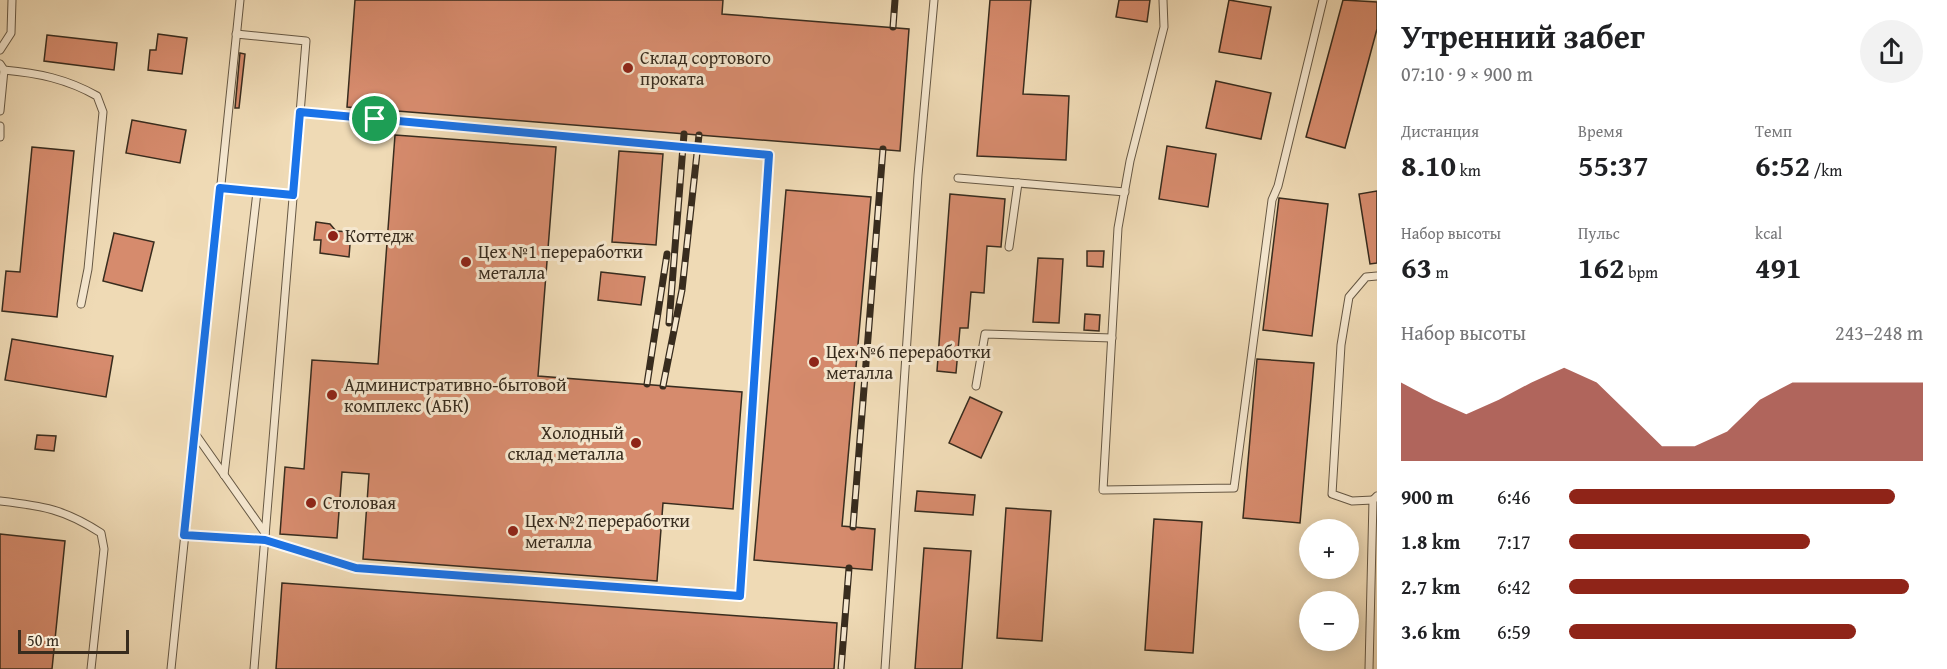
<!DOCTYPE html>
<html lang="ru">
<head>
<meta charset="utf-8">
<style>
  body { margin:0; font-family:"Gentium Book Plus",serif; background:#f2f2f2; color:#202124; height:100vh; display:flex; flex-direction:column; font-size:22px; white-space:nowrap }
  * { box-sizing:border-box; margin:0 }
  p { font-size:20px; color:#757577 }
  .icon { flex:none; width:33px; height:33px; fill:none; stroke:currentColor; stroke-width:2; stroke-linecap:round; stroke-linejoin:round }
  .map { position:relative; flex:1; overflow:hidden }
  .sheet { display:flex; flex-direction:column; background:#fff; width:570px }
  .sheet>* { flex:none }
  .fabs { position:absolute; left:1299px; top:519px; display:grid; gap:12px }
  .fabs a { display:grid; place-items:center; width:60px; height:60px; border-radius:50%; background:#fff; box-shadow:0 3px 15px #0003; font-size:30px }
  .scale { position:absolute; left:18px; bottom:15px; width:111px; box-sizing:border-box; padding-left:6px; border:3px solid #382c1e; border-top:0; font-size:16px; line-height:21px; white-space:nowrap; color:#382c1e; -webkit-text-stroke:4px #f5e7cf; paint-order:stroke }
  .pin { position:absolute; display:grid; place-items:center; width:51px; height:51px; color:#fff; margin:-26px; border:3px solid #fff; border-radius:50%; box-shadow:0 2px 6px #0007 }
  .round { display:grid; place-items:center; flex:none; width:63px; height:63px; border-radius:32px; background:#f2f2f2 }
  .headline { display:flex; align-items:center; justify-content:space-between; height:102px; padding:0 24px }
  h1 { font-size:33px; font-weight:700; line-height:45px }
  .metrics { display:grid; grid-template-columns:repeat(3,1fr); gap:9px; height:102px; padding:6px 24px }
  .metrics div { display:grid; align-content:center }
  .metrics b { font-size:30px; font-weight:700 }
  .metrics small { font-size:16px; font-weight:400 }
  .metrics p { font-size:16px }
  .chart { height:168px; padding:12px 24px }
  .chart p { display:flex; justify-content:space-between }
  .chart svg { width:100%; height:108px; margin-top:6px; fill:#8f2418; opacity:.7 }
  ul { padding:0 24px; list-style:none; font-size:20px }
  li { display:grid; grid-template-columns:96px 72px 1fr; align-items:center; height:45px }
  li i { height:15px; border-radius:8px; background:#8f2418 }
  main { display:flex; flex:1; min-height:0 }
  .map>svg:first-child { display:block }
  .building { fill:#d68b6d; stroke:#382c1e; stroke-width:1.5 }
  .lines { fill:none; stroke-linecap:round; stroke-linejoin:round }
  .lane-casing { stroke:#665844; stroke-width:9 }
  .lane { stroke:#f5e7cf; stroke-width:7 }
  .rail-casing { stroke:#382c1e; stroke-width:7 }
  .rail { stroke:#f5e7cf; stroke-width:4.5; stroke-dasharray:14; stroke-linecap:butt }
  .route-casing { stroke:#fff; stroke-width:12 }
  .route { stroke:#1a73e8; stroke-width:8 }
  .poi-dot { fill:#8f2418; stroke:#f5e7cf; stroke-width:2 }
  .labels { text-anchor:middle; stroke-width:6; stroke-linejoin:round; paint-order:stroke }
  .poi-label { font-size:18px; fill:#382c1e; stroke:#f5e7cf; text-anchor:start }
</style>
</head>
<body>
<main>
<div class="map">
<svg width="1377" height="669" viewBox="0 0 1377 669">
  <rect width="100%" height="100%" fill="#efdab5"/>
  <filter id="stains"><feTurbulence type="fractalNoise" baseFrequency=".00333" numOctaves="4"/><feColorMatrix values="0 0 0 0 .2 0 0 0 0 .09 0 0 0 0 .02 0 0 0 .5 -.17"/></filter>
  <radialGradient id="worn" r=".72"><stop offset=".6" stop-color="#630" stop-opacity="0"/><stop offset="1" stop-color="#630" stop-opacity=".3"/></radialGradient>
  <!-- building -->
  <g class="building">
    <polygon points="355,0 723,0 722,14 909,29 900,151 347,107"/>
    <polygon points="990,0 1031,0 1023,94 1069,96 1066,160 977,156"/>
    <polygon points="1119,0 1150,0 1147,22 1116,17"/>
    <polygon points="1229,0 1271,7 1261,59 1219,52"/>
    <polygon points="1343,0 1377,2 1377,29 1345,148 1306,137"/>
    <polygon points="158,34 187,38 182,74 148,70 150,50 156,50"/>
    <polygon points="47,35 117,43 114,70 44,61"/>
    <polygon points="240,53 245,54 239,108 235,108"/>
    <polygon points="1216,81 1271,93 1261,139 1206,128"/>
    <polygon points="132,120 186,130 180,163 126,153"/>
    <polygon points="395,135 556,147 538,376 742,392 733,509 663,503 657,581 363,559 369,474 342,472 337,538 280,534 285,467 304,469 312,360 378,364"/>
    <polygon points="1167,146 1216,154 1208,207 1159,199"/>
    <polygon points="32,147 74,151 57,317 2,311 6,271 20,272"/>
    <polygon points="619,151 663,154 656,245 612,242"/>
    <polygon points="786,190 871,197 842,526 875,529 872,570 754,560"/>
    <polygon points="1377,191 1377,263 1370,264 1359,194"/>
    <polygon points="950,194 1005,199 1001,247 987,246 984,293 971,292 968,328 960,328 956,373 937,371"/>
    <polygon points="1279,198 1328,204 1312,336 1263,330"/>
    <polygon points="316,222 330,224 336,231 351,232 349,257 320,253 321,240 314,240"/>
    <polygon points="114,233 154,242 142,291 103,281"/>
    <polygon points="1087,251 1104,251 1103,267 1087,266"/>
    <polygon points="1038,258 1063,259 1059,323 1033,322"/>
    <polygon points="601,272 645,277 641,305 598,300"/>
    <polygon points="1085,314 1100,315 1099,331 1084,330"/>
    <polygon points="12,339 113,356 106,397 5,380"/>
    <polygon points="1257,359 1314,363 1300,523 1243,518"/>
    <polygon points="970,397 1002,412 981,458 949,443"/>
    <polygon points="37,435 56,436 54,451 35,449"/>
    <polygon points="917,491 975,495 973,515 915,511"/>
    <polygon points="1006,508 1051,511 1042,641 997,638"/>
    <polygon points="1154,519 1202,522 1193,653 1145,650"/>
    <polygon points="0,534 65,541 52,669 0,669"/>
    <polygon points="924,548 971,551 962,669 915,669"/>
    <polygon points="282,583 837,623 834,669 276,669"/>
  </g>
  <g class="lines">
    <!-- lane casing -->
    <g class="lane-casing">
      <g id="lane">
        <polyline points="1163,0 1164,27 1130,161 1118,228 1103,490 1234,488 1272,200 1278,186 1323,0"/>
        <polyline points="236,34 306,41 254,669"/>
        <polyline points="0,50 11,33 12,0"/>
        <polyline points="0,64 4,70 0,111"/>
        <path d="M 4,70 C 38,73 67,79 97,96 L 103,112 L 88,269 L 81,304"/>
        <polyline points="0,126 0,137"/>
        <polyline points="958,178 1125,192"/>
        <polyline points="220,188 293,195"/>
        <polyline points="1009,247 1018,183"/>
        <polyline points="976,386 985,334 1112,338"/>
        <polyline points="196,435 265,533"/>
        <polyline points="224,475 257,192"/>
        <polyline points="1373,500 1352,501 1332,494 1341,345 1349,297 1366,277 1377,276"/>
        <path d="M 0,501 C 43,506 64,509 101,533 L 104,549 L 91,669"/>
        <polyline points="184,535 265,540 356,568 739,596 769,155 300,112"/>
        <polyline points="171,669 240,0"/>
        <polyline points="885,669 918,175 934,0"/>
        <polyline points="1369,669 1373,500 1377,496"/>
      </g>
    </g>
    <!-- lane -->
    <use href="#lane" class="lane"/>
    <!-- rail casing -->
    <g class="rail-casing">
      <g id="rail">
        <polyline points="893,27 895,0"/>
        <polyline points="669,323 684,134"/>
        <polyline points="647,384 667,254"/>
        <polyline points="663,386 682,290 699,135"/>
        <polyline points="853,527 883,149"/>
        <polyline points="841,669 849,568"/>
      </g>
    </g>
    <!-- rail -->
    <use href="#rail" class="rail"/>
  </g>
  <g class="lines">
    <!-- route casing -->
    <g class="route-casing">
      <polygon id="route" points="300,112 769,155 740,596 356,568 265,540 184,535 220,188 293,195"/>
    </g>
    <!-- route -->
    <use href="#route" class="route"/>
  </g>
  <!-- markers -->
  <g class="poi-dot">
    <circle cx="628" cy="68" r="6"/>
    <circle cx="333" cy="236" r="6"/>
    <circle cx="466" cy="262" r="6"/>
    <circle cx="814" cy="362" r="6"/>
    <circle cx="332" cy="395" r="6"/>
    <circle cx="636" cy="443" r="6"/>
    <circle cx="311" cy="503" r="6"/>
    <circle cx="513" cy="531" r="6"/>
  </g>
  <g class="labels">
    <!-- poi labels -->
    <g class="poi-label">
      <text x="640" y="64">Склад сортового<tspan x="640" dy="21">проката</tspan></text>
      <text x="345" y="242">Коттедж</text>
      <text x="478" y="258">Цех №1 переработки<tspan x="478" dy="21">металла</tspan></text>
      <text x="826" y="358">Цех №6 переработки<tspan x="826" dy="21">металла</tspan></text>
      <text x="344" y="391">Административно-бытовой<tspan x="344" dy="21">комплекс (АБК)</tspan></text>
      <text x="624" y="439" text-anchor="end">Холодный<tspan x="624" dy="21">склад металла</tspan></text>
      <text x="323" y="509">Столовая</text>
      <text x="525" y="527">Цех №2 переработки<tspan x="525" dy="21">металла</tspan></text>
    </g>
  </g>
  <rect width="100%" height="100%" filter="url(#stains)"/>
  <rect width="100%" height="100%" fill="url(#worn)"/>
</svg>
<div class="fabs">
<a>+</a>
<a>−</a>
</div>
<div class="scale">50 m</div>
<div class="pin" style="left:375px;top:119px;background:#1e9e55"><svg class="icon" aria-label="arrive" viewBox="0 0 24 24"><path d="M6 21V4h12l-3 4 3 4H6"/></svg></div>
</div>
<section class="sheet">
<div class="headline"><div><h1>Утренний забег</h1><p>07:10 · 9 × 900 m</p></div><a class="round"><svg class="icon" aria-label="share" viewBox="0 0 24 24"><path d="M12 15V3M7 8l5-5 5 5M5 13v7h14v-7"/></svg></a></div>
<div class="metrics">
<div><p>Дистанция</p><b>8.10<small> km</small></b></div>
<div><p>Время</p><b>55:37</b></div>
<div><p>Темп</p><b>6:52<small> /km</small></b></div>
</div>
<div class="metrics">
<div><p>Набор высоты</p><b>63<small> m</small></b></div>
<div><p>Пульс</p><b>162<small> bpm</small></b></div>
<div><p>kcal</p><b>491</b></div>
</div>
<div class="chart"><p><span>Набор высоты</span>243–248 m</p>
<svg viewBox="0 0 160 44" preserveAspectRatio="none"><path d="M0 44V12L10 19L20 25L30 19L40 12L50 6L60 12L70 25L80 38L90 38L100 32L110 19L120 12L130 12L140 12L150 12L160 12V44z"/></svg>
</div>
<ul>
<li><b>900 m</b>6:46<i style="width:92%"></i></li>
<li><b>1.8 km</b>7:17<i style="width:68%"></i></li>
<li><b>2.7 km</b>6:42<i style="width:96%"></i></li>
<li><b>3.6 km</b>6:59<i style="width:81%"></i></li>
</ul>
</section>
</main>
</body>
</html>
